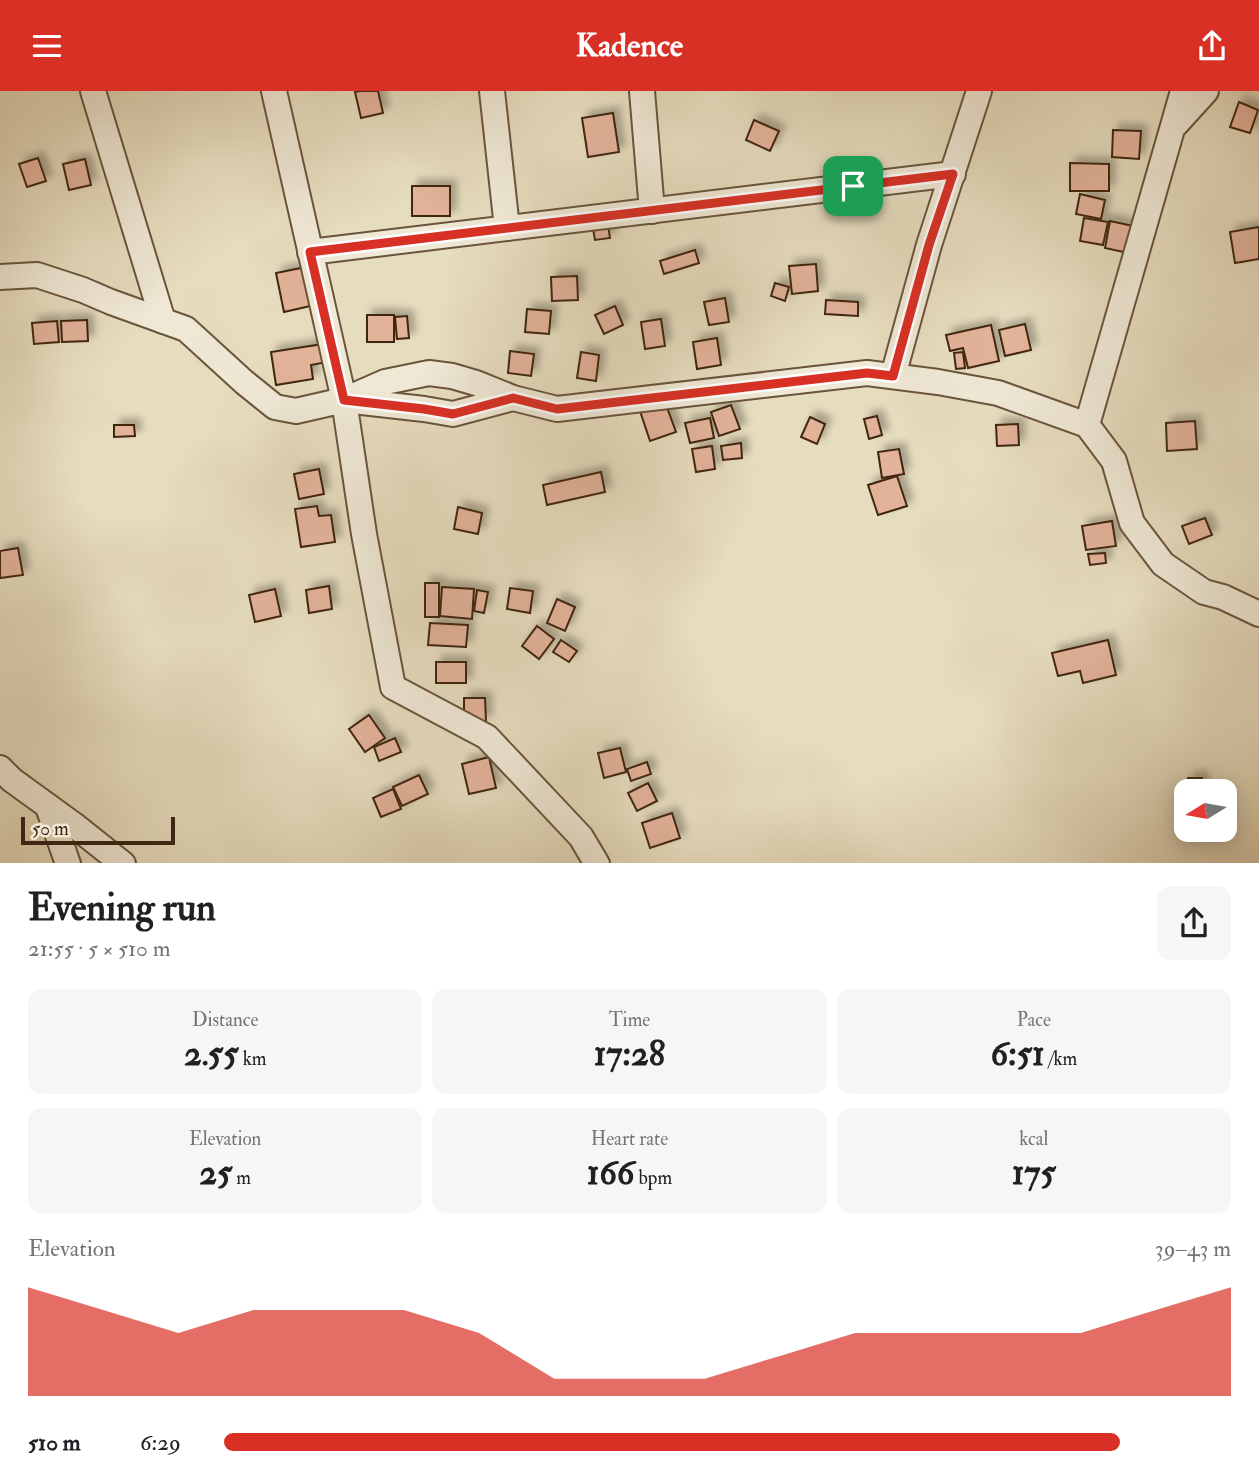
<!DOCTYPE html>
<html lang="en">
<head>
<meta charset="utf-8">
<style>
  body { margin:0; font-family:"IM FELL Double Pica",serif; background:#f6f6f6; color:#202124; height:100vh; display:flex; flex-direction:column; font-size:26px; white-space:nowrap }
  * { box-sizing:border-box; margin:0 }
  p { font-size:23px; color:#757577 }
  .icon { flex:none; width:38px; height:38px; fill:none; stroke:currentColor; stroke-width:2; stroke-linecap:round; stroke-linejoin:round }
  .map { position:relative; height:772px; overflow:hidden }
  .side { display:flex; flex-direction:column; background:#fff; flex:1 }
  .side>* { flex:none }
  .needle { width:46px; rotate:259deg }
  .controls { position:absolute; left:1174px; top:688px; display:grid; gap:14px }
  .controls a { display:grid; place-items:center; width:63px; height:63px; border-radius:14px; background:#fff; box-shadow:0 4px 18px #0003; font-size:35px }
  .scale { position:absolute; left:21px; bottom:18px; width:154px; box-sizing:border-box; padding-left:7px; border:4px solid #412611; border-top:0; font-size:19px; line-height:24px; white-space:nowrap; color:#412611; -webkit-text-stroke:5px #efe8d5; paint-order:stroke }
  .pin { position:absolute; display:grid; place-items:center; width:60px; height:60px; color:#fff; margin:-30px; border-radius:14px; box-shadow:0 4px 10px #0006 }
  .round { display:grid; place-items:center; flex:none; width:74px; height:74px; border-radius:14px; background:#f6f6f6 }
  .headline { display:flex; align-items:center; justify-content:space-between; height:119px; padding:0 28px }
  h1 { font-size:38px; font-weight:700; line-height:52px }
  .figures { display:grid; grid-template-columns:repeat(3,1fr); gap:10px; height:119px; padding:7px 28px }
  .figures div { display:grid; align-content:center; border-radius:14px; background:#f6f6f6; text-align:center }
  .figures b { font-size:35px; font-weight:700 }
  .figures small { font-size:19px; font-weight:400 }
  .figures p { font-size:19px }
  .chart { height:196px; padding:14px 28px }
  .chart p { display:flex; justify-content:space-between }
  .chart svg { width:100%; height:126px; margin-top:7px; fill:#d93025; opacity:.7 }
  ul { padding:0 28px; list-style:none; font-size:23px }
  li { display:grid; grid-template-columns:112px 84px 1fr; align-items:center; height:52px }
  li i { height:18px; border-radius:9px; background:#d93025 }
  header { display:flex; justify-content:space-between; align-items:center; height:91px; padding:0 28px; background:#d93025; color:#fff; font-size:32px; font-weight:700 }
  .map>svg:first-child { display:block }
  .building { fill:#e2b299; stroke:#412611; stroke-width:2; filter:url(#shadow) }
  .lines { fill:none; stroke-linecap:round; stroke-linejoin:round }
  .minor-casing { stroke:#6a543c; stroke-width:28 }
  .minor { stroke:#efe8d5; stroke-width:24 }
  .route-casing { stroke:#fff; stroke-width:14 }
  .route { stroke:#d93025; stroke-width:9 }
</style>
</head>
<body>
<header><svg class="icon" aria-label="menu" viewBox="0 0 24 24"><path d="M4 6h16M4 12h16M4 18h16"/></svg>Kadence<svg class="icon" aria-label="share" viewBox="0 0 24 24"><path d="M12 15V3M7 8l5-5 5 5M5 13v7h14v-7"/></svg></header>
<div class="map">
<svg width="1259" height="773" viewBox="0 0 1259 773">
  <defs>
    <filter id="shadow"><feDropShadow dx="6" dy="-6" stdDeviation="3.5" flood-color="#0004"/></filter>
  </defs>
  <rect width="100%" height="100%" fill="#e6dcbe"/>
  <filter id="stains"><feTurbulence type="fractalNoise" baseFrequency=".00286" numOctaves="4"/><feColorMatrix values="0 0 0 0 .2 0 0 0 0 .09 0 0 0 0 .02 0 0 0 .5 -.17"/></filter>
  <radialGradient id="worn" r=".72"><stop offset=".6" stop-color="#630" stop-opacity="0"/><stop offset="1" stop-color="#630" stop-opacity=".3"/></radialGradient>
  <!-- building -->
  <g class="building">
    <polygon points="360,0 378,0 383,22 361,27 355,1"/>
    <polygon points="1239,11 1258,19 1250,42 1230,36"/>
    <polygon points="613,22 619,61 588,66 582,27"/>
    <polygon points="754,29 779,40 770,60 746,49"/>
    <polygon points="1113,39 1141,40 1139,68 1112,66"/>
    <polygon points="38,67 46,90 27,96 19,73"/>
    <polygon points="85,68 91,94 69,99 63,73"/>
    <polygon points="1070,72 1109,73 1109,100 1070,100"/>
    <rect x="412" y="95" width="38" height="30"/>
    <polygon points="1080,103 1105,109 1101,128 1076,123"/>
    <polygon points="1084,127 1108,131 1103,154 1080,150"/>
    <polygon points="1110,130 1138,136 1133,163 1105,157"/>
    <polygon points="608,134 610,147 595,149 593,137"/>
    <polygon points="1259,136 1259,168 1235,172 1230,141"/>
    <polygon points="695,159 699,172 664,183 660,170"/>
    <polygon points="816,173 818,200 792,203 789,175"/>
    <polygon points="311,175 319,213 284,221 276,182"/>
    <polygon points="577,185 578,209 552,210 551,186"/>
    <polygon points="775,192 789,196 785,210 771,205"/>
    <polygon points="725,207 729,231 709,234 704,211"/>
    <polygon points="826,209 858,211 858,225 825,223"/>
    <polygon points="615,215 623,234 604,243 595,224"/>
    <polygon points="527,218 551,220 549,243 525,241"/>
    <rect x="367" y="224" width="27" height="27"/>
    <polygon points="407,225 409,247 397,248 395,226"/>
    <polygon points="661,228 665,255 645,258 641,231"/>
    <polygon points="87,229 88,250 62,251 61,230"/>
    <polygon points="57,230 59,251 34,253 32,232"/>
    <polygon points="1025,233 1031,259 1005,265 999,239"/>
    <polygon points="991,234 999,270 968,277 963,257 950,260 946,244"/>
    <polygon points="717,247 721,274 697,278 693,251"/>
    <polygon points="323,253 327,271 311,274 313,288 276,294 271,261"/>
    <polygon points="510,260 534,263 531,285 508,282"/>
    <polygon points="581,261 599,264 596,290 577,287"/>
    <polygon points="963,261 965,277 956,278 954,262"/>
    <polygon points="665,311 676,341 650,350 640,320"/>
    <polygon points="731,314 740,338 719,345 711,321"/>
    <polygon points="877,325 882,344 869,348 864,328"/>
    <polygon points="810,326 825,333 817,353 801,346"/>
    <polygon points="710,327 714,347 690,352 685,332"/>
    <polygon points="1195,330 1197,358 1167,360 1166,332"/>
    <polygon points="1018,333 1019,354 997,355 996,334"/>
    <polygon points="114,334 134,334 135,345 114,346"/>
    <polygon points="741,352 742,367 723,369 721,355"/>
    <polygon points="712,355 715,378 696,381 692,358"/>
    <polygon points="899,358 904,383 882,387 878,361"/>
    <polygon points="319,378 324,403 299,408 294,383"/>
    <polygon points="601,381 605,401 547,414 543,394"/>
    <polygon points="897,385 907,415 878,424 868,394"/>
    <polygon points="317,415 319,425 331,424 335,451 301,456 295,418"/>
    <polygon points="458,416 482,422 478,443 454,438"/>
    <polygon points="1205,427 1212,444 1189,453 1182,435"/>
    <polygon points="1112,430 1116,455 1086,459 1082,435"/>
    <polygon points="18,457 23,484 0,487 0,460"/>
    <polygon points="1105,462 1106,472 1090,474 1088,463"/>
    <rect x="425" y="492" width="14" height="34"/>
    <polygon points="329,495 332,518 309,522 306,499"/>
    <polygon points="442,496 474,498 472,528 440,525"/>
    <polygon points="510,497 533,500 530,522 507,518"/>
    <polygon points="275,498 281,525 255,531 249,504"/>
    <polygon points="477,499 488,501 484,522 474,520"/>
    <polygon points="557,508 575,516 565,540 547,532"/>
    <polygon points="430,532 468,534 466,556 428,554"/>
    <polygon points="537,535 554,548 539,568 522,555"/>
    <polygon points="561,549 577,560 569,571 553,561"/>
    <polygon points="1108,549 1116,584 1083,592 1080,580 1058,585 1052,562"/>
    <rect x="436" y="571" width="30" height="21"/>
    <polygon points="464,607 485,607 486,630 464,630"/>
    <polygon points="369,624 385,647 365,661 349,638"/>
    <polygon points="395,647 401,661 379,670 374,656"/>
    <polygon points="620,657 626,681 604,687 598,662"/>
    <polygon points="489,666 496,697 469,703 462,673"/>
    <polygon points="647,671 651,683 631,690 627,678"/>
    <polygon points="419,684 428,703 402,715 393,696"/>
    <rect x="1188" y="687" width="14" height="13"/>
    <polygon points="648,692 657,710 637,720 628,702"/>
    <polygon points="393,698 401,718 381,726 373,707"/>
    <polygon points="672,722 680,747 650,757 642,732"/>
  </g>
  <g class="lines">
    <!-- minor casing -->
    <g class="minor-casing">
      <g id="minor">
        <polyline points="93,0 163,230"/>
        <polyline points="274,0 344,309 364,443 393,596 487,646 581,746 597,773"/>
        <polyline points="492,0 507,137"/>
        <polyline points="642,0 652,120"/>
        <polyline points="1177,32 1206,0"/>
        <polyline points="310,161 953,83"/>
        <polyline points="0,186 37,184 83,199 111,211 186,238 244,291 275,316 296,320 344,309 385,291 429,282 452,285 476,292 513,307 557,318 867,282 938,291 998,302 1087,334 1114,370 1132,432 1163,473 1204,501 1223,506 1259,523"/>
        <polyline points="893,285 929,154 979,0"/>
        <polyline points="344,309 424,318 453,323 513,307"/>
        <polyline points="1087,334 1183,0"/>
        <polyline points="0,677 12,689 74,734 123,773"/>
        <polyline points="48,716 68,773"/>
      </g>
    </g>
    <!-- minor -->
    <use href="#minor" class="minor"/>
  </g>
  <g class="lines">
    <!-- route casing -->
    <g class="route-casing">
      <polygon id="route" points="953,83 929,154 893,285 867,282 557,318 513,307 453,323 424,318 344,309 310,161"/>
    </g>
    <!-- route -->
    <use href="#route" class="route"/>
  </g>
  <rect width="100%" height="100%" filter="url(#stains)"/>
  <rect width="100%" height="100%" fill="url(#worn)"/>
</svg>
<div class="controls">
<a><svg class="needle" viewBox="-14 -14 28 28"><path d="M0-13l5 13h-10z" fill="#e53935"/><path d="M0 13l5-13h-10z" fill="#757577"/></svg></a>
</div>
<div class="scale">50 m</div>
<div class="pin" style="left:853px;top:95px;background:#1e9e55"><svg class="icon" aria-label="arrive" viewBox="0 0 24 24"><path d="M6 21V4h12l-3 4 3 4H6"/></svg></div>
</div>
<section class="side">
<div class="headline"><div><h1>Evening run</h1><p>21:55 · 5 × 510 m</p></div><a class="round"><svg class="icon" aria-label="share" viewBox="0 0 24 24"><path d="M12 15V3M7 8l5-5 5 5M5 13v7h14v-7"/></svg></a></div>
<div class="figures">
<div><p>Distance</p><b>2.55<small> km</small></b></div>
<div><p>Time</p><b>17:28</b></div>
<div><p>Pace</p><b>6:51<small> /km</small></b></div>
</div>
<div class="figures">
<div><p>Elevation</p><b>25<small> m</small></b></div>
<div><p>Heart rate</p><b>166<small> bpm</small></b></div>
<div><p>kcal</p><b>175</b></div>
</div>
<div class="chart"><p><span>Elevation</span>39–43 m</p>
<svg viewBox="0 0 160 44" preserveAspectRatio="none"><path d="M0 44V6L10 14L20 22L30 14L40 14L50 14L60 22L70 38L80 38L90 38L100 30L110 22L120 22L130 22L140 22L150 14L160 6V44z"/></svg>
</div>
<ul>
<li><b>510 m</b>6:29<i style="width:89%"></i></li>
</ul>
</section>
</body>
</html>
